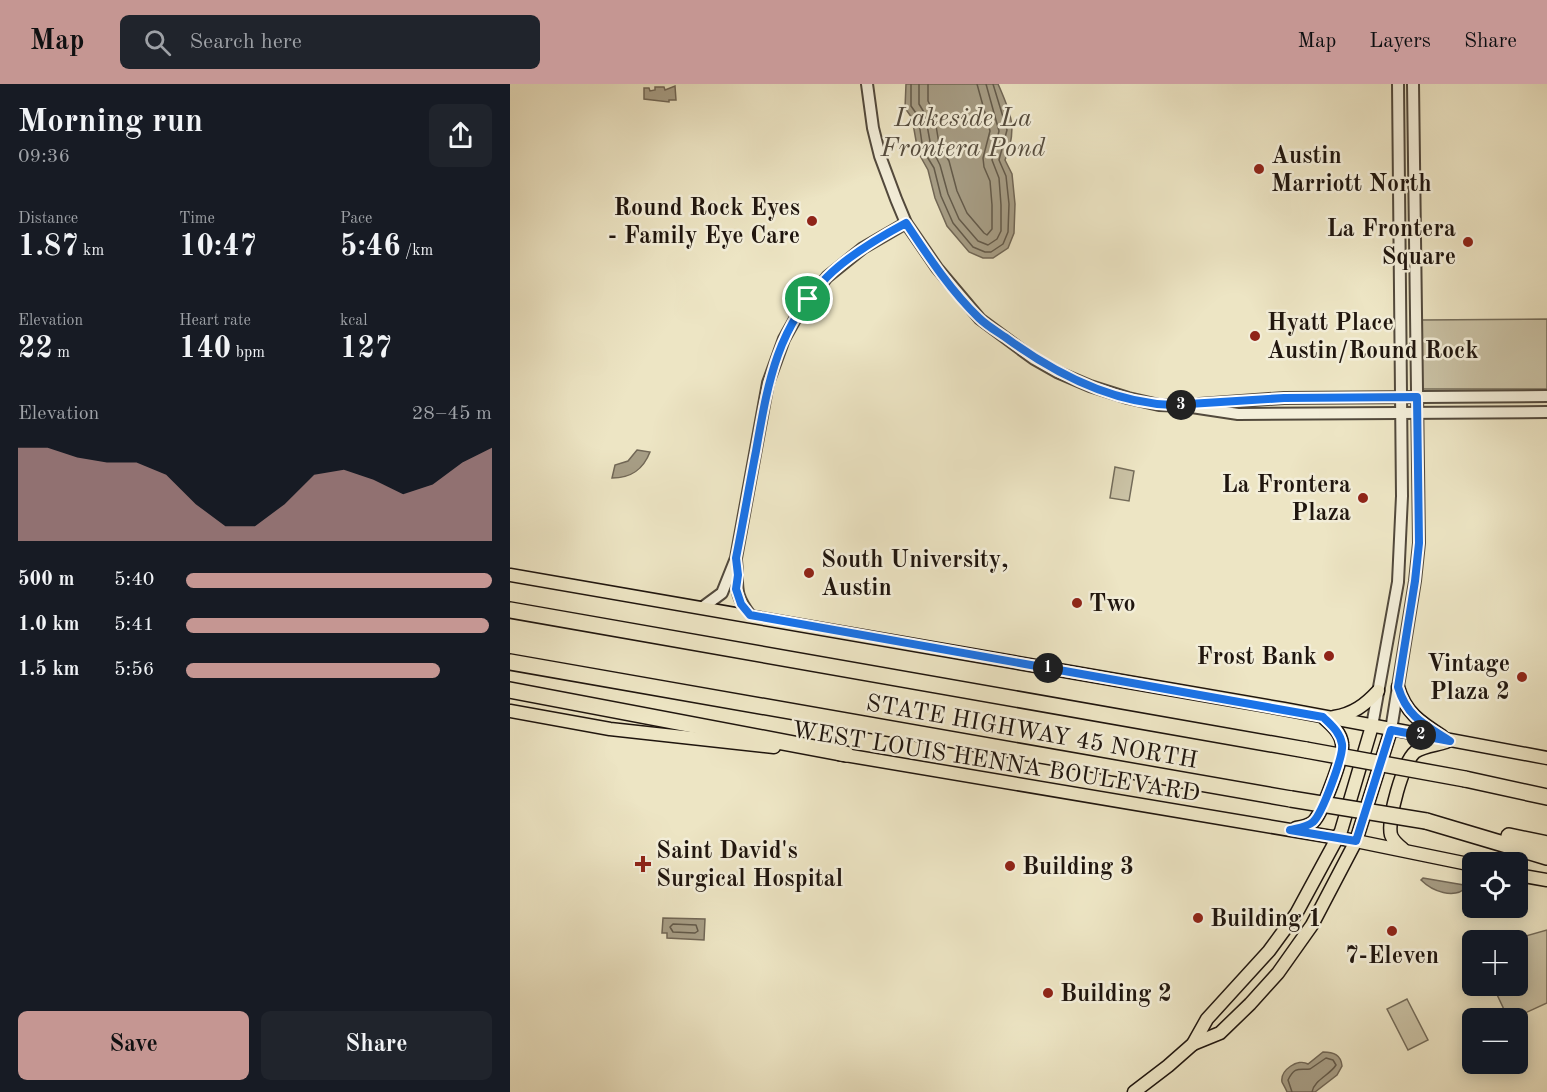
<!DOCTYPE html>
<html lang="en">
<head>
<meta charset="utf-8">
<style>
  body { margin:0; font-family:"Old Standard TT",serif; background:#20242c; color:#f1f3f6; height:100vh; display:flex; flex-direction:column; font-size:22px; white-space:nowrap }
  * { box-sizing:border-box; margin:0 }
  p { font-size:20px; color:#9ea1a6 }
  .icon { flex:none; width:33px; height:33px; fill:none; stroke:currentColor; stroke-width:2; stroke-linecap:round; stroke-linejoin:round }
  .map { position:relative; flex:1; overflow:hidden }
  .panel { display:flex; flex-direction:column; background:#171b24; width:510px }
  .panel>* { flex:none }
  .fabs { position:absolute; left:952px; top:768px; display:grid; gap:12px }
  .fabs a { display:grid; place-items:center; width:66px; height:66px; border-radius:9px; background:#171b24; box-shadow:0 3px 15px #0003; font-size:30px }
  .pin { position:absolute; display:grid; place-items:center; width:51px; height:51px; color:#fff; margin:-26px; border:3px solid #fff; border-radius:50%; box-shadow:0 2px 6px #0007 }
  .km { position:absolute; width:30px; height:30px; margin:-15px; border-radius:50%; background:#222; color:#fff; font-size:16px; line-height:30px; text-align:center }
  .round { display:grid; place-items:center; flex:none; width:63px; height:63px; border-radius:9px; background:#20242c }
  .headline { display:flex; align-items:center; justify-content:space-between; height:102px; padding:0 18px }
  h1 { font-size:33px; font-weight:600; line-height:45px }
  .figures { display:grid; grid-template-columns:repeat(3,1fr); gap:9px; height:102px; padding:6px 18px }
  .figures div { display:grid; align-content:center }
  .figures b { font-size:30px; font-weight:600 }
  .figures small { font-size:16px; font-weight:400 }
  .figures p { font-size:16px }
  .chart { height:168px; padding:12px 18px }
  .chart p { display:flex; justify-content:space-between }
  .chart svg { width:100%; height:108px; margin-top:6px; fill:#c59692; opacity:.7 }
  .button { display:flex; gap:12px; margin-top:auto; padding:12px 18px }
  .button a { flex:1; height:69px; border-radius:9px; background:#c59692; color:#111; font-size:24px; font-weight:600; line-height:69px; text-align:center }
  .button a+a { background:#20242c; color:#f1f3f6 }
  ul { padding:0 18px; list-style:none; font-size:20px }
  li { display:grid; grid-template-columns:96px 72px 1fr; align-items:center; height:45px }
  li i { height:15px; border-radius:8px; background:#c59692 }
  header { display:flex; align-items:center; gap:36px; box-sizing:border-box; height:84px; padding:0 30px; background:#c59692; color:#111 }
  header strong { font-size:28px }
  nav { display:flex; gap:33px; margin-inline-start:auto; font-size:21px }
  .search { width:420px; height:54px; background:#20242c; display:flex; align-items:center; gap:15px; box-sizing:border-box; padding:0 21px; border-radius:9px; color:#9ea1a6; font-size:22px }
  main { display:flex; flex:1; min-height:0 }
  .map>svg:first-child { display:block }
  .green { fill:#cac2a5; stroke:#746c5a; stroke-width:1.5 }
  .water { fill:#a79e86; stroke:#716756; stroke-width:1.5 }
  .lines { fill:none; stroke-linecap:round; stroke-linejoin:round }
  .shore { stroke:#635a4a; stroke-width:1.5 }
  .minor-casing { stroke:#52493c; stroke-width:14 }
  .major-casing { stroke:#1f150e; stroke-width:15 }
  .highway-casing { stroke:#1f150e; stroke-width:18 }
  .minor { stroke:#f3eed9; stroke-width:10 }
  .major { stroke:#ede5c4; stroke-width:12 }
  .highway { stroke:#ede5c4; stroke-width:15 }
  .highway-bridge-casing { stroke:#1f150e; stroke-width:18; stroke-linecap:butt }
  .highway-bridge { stroke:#ede5c4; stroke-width:15 }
  .route-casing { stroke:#fff; stroke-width:12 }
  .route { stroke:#1a73e8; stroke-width:8 }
  .poi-dot { fill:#8f2418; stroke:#f3eed9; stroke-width:2 }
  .labels { text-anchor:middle; stroke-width:5; stroke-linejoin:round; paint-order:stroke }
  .poi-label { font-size:24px; font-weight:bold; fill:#1f150e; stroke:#f3eed9; text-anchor:start }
  .street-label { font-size:24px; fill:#1f150e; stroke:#f3eed9 }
  .water-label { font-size:26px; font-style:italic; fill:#554c3e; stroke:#f3eed9 }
</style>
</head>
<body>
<header>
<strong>Map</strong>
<div class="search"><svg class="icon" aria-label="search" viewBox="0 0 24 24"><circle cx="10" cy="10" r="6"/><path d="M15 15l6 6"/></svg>Search here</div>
<nav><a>Map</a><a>Layers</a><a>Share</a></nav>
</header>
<main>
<section class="panel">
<div class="headline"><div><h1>Morning run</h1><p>09:36</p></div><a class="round"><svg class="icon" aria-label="share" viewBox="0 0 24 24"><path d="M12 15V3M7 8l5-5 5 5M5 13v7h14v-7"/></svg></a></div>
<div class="figures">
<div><p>Distance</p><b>1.87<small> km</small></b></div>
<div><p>Time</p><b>10:47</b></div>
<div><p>Pace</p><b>5:46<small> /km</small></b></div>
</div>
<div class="figures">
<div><p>Elevation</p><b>22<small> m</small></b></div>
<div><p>Heart rate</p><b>140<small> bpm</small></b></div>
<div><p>kcal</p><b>127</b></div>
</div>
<div class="chart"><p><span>Elevation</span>28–45 m</p>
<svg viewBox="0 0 160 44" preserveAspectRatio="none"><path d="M0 44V6L10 6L20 10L30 12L40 12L50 17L60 29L70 38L80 38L90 29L100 17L110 15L120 19L130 25L140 21L150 12L160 6V44z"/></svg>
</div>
<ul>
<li><b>500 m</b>5:40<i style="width:100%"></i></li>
<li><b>1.0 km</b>5:41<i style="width:99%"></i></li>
<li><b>1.5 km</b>5:56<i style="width:83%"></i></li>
</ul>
<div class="button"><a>Save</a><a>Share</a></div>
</section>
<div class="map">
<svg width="1037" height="1008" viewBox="0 0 1037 1008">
  <rect width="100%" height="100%" fill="#ede5c4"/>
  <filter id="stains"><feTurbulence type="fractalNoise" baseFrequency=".00333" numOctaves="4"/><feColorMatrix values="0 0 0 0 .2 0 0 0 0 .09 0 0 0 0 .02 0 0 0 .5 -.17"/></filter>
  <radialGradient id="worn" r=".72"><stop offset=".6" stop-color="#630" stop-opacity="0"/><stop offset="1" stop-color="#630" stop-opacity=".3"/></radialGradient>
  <!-- green -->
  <g class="green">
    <polygon points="1037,235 1037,305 912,305 910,236"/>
    <polygon points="605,383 624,387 619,417 600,414"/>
    <polygon points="1037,846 1037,919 1004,934 998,934 983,902 1008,902 1008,856 1002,856"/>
    <polygon points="897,915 918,956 898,966 877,925"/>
  </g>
  <!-- water -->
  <g class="water">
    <path d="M 396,0 L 488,0 C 501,29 508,45 495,76 L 502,90 L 505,120 L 504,149 L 498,164 L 483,174 L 473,174 L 459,168 L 437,142 L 425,114 L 418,86 L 408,68 L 402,34 L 395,24 Z"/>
    <polygon points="165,2 166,16 159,16 159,18 134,15 134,4 139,4 140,7 145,6 145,3 154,3 155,6"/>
    <path d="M 127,366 L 140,368 C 133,386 121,394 102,394 L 105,381 L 118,377 Z"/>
    <path d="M 913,794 L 954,801 L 957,803 C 944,816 922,807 911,796 Z"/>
    <polygon points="153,834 195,835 194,856 157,854 157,849 152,849"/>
    <path d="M 813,968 C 824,968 831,971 832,982 L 827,991 L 805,1008 L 777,1008 C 777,1007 773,1000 772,998 C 770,986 788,974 798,980 Z"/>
  </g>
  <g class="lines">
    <!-- shore -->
    <g class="shore">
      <polyline points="401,0 401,22 408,32 413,66 424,84 431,112 443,139 463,163 475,168 481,168 493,160 498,148 499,120 496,92 489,76 497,46 483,0"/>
      <polyline points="409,0 409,20 415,30 421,63 430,81 438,110 449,135 468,157 478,161 487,155 491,147 491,121 489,94 482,76 489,47 476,0"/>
      <polyline points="418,0 418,17 424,29 429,60 439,77 447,107 457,129 474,149 477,151 482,145 482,121 480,97 474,83 473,74 480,47 467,0"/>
      <polygon points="163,840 186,841 188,847 185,849 163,848 160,843"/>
      <path d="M 782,1008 L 778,996 C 785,982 789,986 800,985 L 816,974 L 823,976 L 826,981 C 820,991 804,996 802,1008"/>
    </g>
    <!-- minor casing -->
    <g class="minor-casing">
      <g id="minor">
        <polyline points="357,0 363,44 370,72 386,115 396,139 405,152 427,184 470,235 524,275 547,288 580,302 618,314 649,321 675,322 728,330 1037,328"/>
        <polyline points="690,320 774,314 1037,312"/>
        <path d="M 226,476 C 229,503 222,507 240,531"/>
        <polyline points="193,523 212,509 226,474 258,299 274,255 288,230 317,193 353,164 396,139"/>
        <polyline points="862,642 888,498 892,412 888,0"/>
        <polyline points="881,646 905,497 909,459 903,0"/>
      </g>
    </g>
    <!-- major casing -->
    <g class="major-casing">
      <g id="major">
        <polyline points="0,491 774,625 1037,674"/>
        <path d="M 888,603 C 895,628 910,638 932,652"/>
        <polyline points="0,627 100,645 264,663"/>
        <path d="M 824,633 C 843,630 855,621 868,607"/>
        <polyline points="329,670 846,757 963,781"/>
        <path d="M 786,744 C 792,743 798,742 803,738 C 812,730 834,672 832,660 C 831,649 822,641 814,634"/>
        <path d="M 893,765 C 888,761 883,757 881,751 C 877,736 893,678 905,668 C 913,662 927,661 936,658"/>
        <polyline points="1008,791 1037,796"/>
        <polyline points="683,960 710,949 740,920 768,889 802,841 846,757 881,646"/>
        <polyline points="624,1008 658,982 683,960 697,935 759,867 786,830 831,747 862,642"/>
      </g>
    </g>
    <!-- highway casing -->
    <g class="highway-casing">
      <g id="highway">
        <polyline points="0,526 796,666"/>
        <polyline points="0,578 781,715"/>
        <polyline points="0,606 336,670"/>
        <polyline points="955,695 1037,713"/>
        <polyline points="916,737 1037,773"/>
        <polyline points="999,752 1037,760"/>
      </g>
    </g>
    <!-- minor -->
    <use href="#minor" class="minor"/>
    <!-- major -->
    <use href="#major" class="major"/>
    <!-- highway -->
    <use href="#highway" class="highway"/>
    <!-- highway-bridge casing -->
    <g class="highway-bridge-casing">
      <g id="highway-bridge">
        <polyline points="796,666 955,695"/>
        <polyline points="781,715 916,737"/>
      </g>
    </g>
    <!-- highway-bridge -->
    <use href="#highway-bridge" class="highway-bridge"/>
  </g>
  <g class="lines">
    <!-- route casing -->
    <g class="route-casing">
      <path id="route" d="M 396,139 C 418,172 440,206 469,234 C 476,241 486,247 495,253 C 544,289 601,319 663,321 L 774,314 L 907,313 L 909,459 L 905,497 L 888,603 C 897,633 915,641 940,657 L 881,646 L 846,757 L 780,746 C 788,744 797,743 803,738 C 812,730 834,671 832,660 C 830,648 821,641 813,633 L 240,531 L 231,520 L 226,505 L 228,491 L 226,474 C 233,439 239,403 246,367 C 258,299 266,245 317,193 C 339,171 368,154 396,139 Z"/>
    </g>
    <!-- route -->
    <use href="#route" class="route"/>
  </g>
  <!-- markers -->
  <g class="poi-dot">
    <circle cx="749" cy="85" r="6"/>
    <circle cx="302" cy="137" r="6"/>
    <circle cx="958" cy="158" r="6"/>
    <circle cx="745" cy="252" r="6"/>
    <circle cx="853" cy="414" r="6"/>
    <circle cx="299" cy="489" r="6"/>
    <circle cx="567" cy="519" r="6"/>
    <circle cx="819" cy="572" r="6"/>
    <circle cx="1012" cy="593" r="6"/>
    <path d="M130 771h6v6h6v6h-6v6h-6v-6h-6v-6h6z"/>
    <circle cx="500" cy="782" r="6"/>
    <circle cx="688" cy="834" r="6"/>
    <circle cx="882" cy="847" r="6"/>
    <circle cx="538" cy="909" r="6"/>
  </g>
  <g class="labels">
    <!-- poi labels -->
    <g class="poi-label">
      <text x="761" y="79">Austin<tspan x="761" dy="28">Marriott North</tspan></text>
      <text x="290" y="131" text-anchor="end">Round Rock Eyes<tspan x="290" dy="28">- Family Eye Care</tspan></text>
      <text x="946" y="152" text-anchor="end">La Frontera<tspan x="946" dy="28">Square</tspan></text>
      <text x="757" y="246">Hyatt Place<tspan x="757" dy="28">Austin/Round Rock</tspan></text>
      <text x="841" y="408" text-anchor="end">La Frontera<tspan x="841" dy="28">Plaza</tspan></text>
      <text x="311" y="483">South University,<tspan x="311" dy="28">Austin</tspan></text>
      <text x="579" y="527">Two</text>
      <text x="807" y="580" text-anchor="end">Frost Bank</text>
      <text x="1000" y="587" text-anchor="end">Vintage<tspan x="1000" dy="28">Plaza 2</tspan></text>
      <text x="146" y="774">Saint David's<tspan x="146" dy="28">Surgical Hospital</tspan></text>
      <text x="512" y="790">Building 3</text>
      <text x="700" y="842">Building 1</text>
      <text x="882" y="879" text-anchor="middle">7-Eleven</text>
      <text x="550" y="917">Building 2</text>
    </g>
    <!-- street labels -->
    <g class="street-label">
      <text transform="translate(522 647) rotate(10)" y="8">STATE HIGHWAY 45 NORTH</text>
      <text transform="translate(486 677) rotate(9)" y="8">WEST LOUIS HENNA BOULEVARD</text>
    </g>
    <!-- water labels -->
    <g class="water-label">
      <text x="453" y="42">Lakeside La<tspan x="453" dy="30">Frontera Pond</tspan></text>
    </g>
  </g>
  <rect width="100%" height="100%" filter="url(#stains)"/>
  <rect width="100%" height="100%" fill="url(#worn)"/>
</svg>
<div class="fabs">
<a><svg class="icon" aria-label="locate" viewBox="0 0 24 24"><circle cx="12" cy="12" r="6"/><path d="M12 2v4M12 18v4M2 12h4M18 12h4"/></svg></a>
<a>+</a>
<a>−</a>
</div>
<div class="pin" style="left:298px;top:215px;background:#1e9e55"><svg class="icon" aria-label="arrive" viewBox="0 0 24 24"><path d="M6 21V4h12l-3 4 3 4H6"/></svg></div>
<b class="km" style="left:538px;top:584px">1</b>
<b class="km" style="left:911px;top:651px">2</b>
<b class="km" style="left:671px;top:321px">3</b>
</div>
</main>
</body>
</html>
